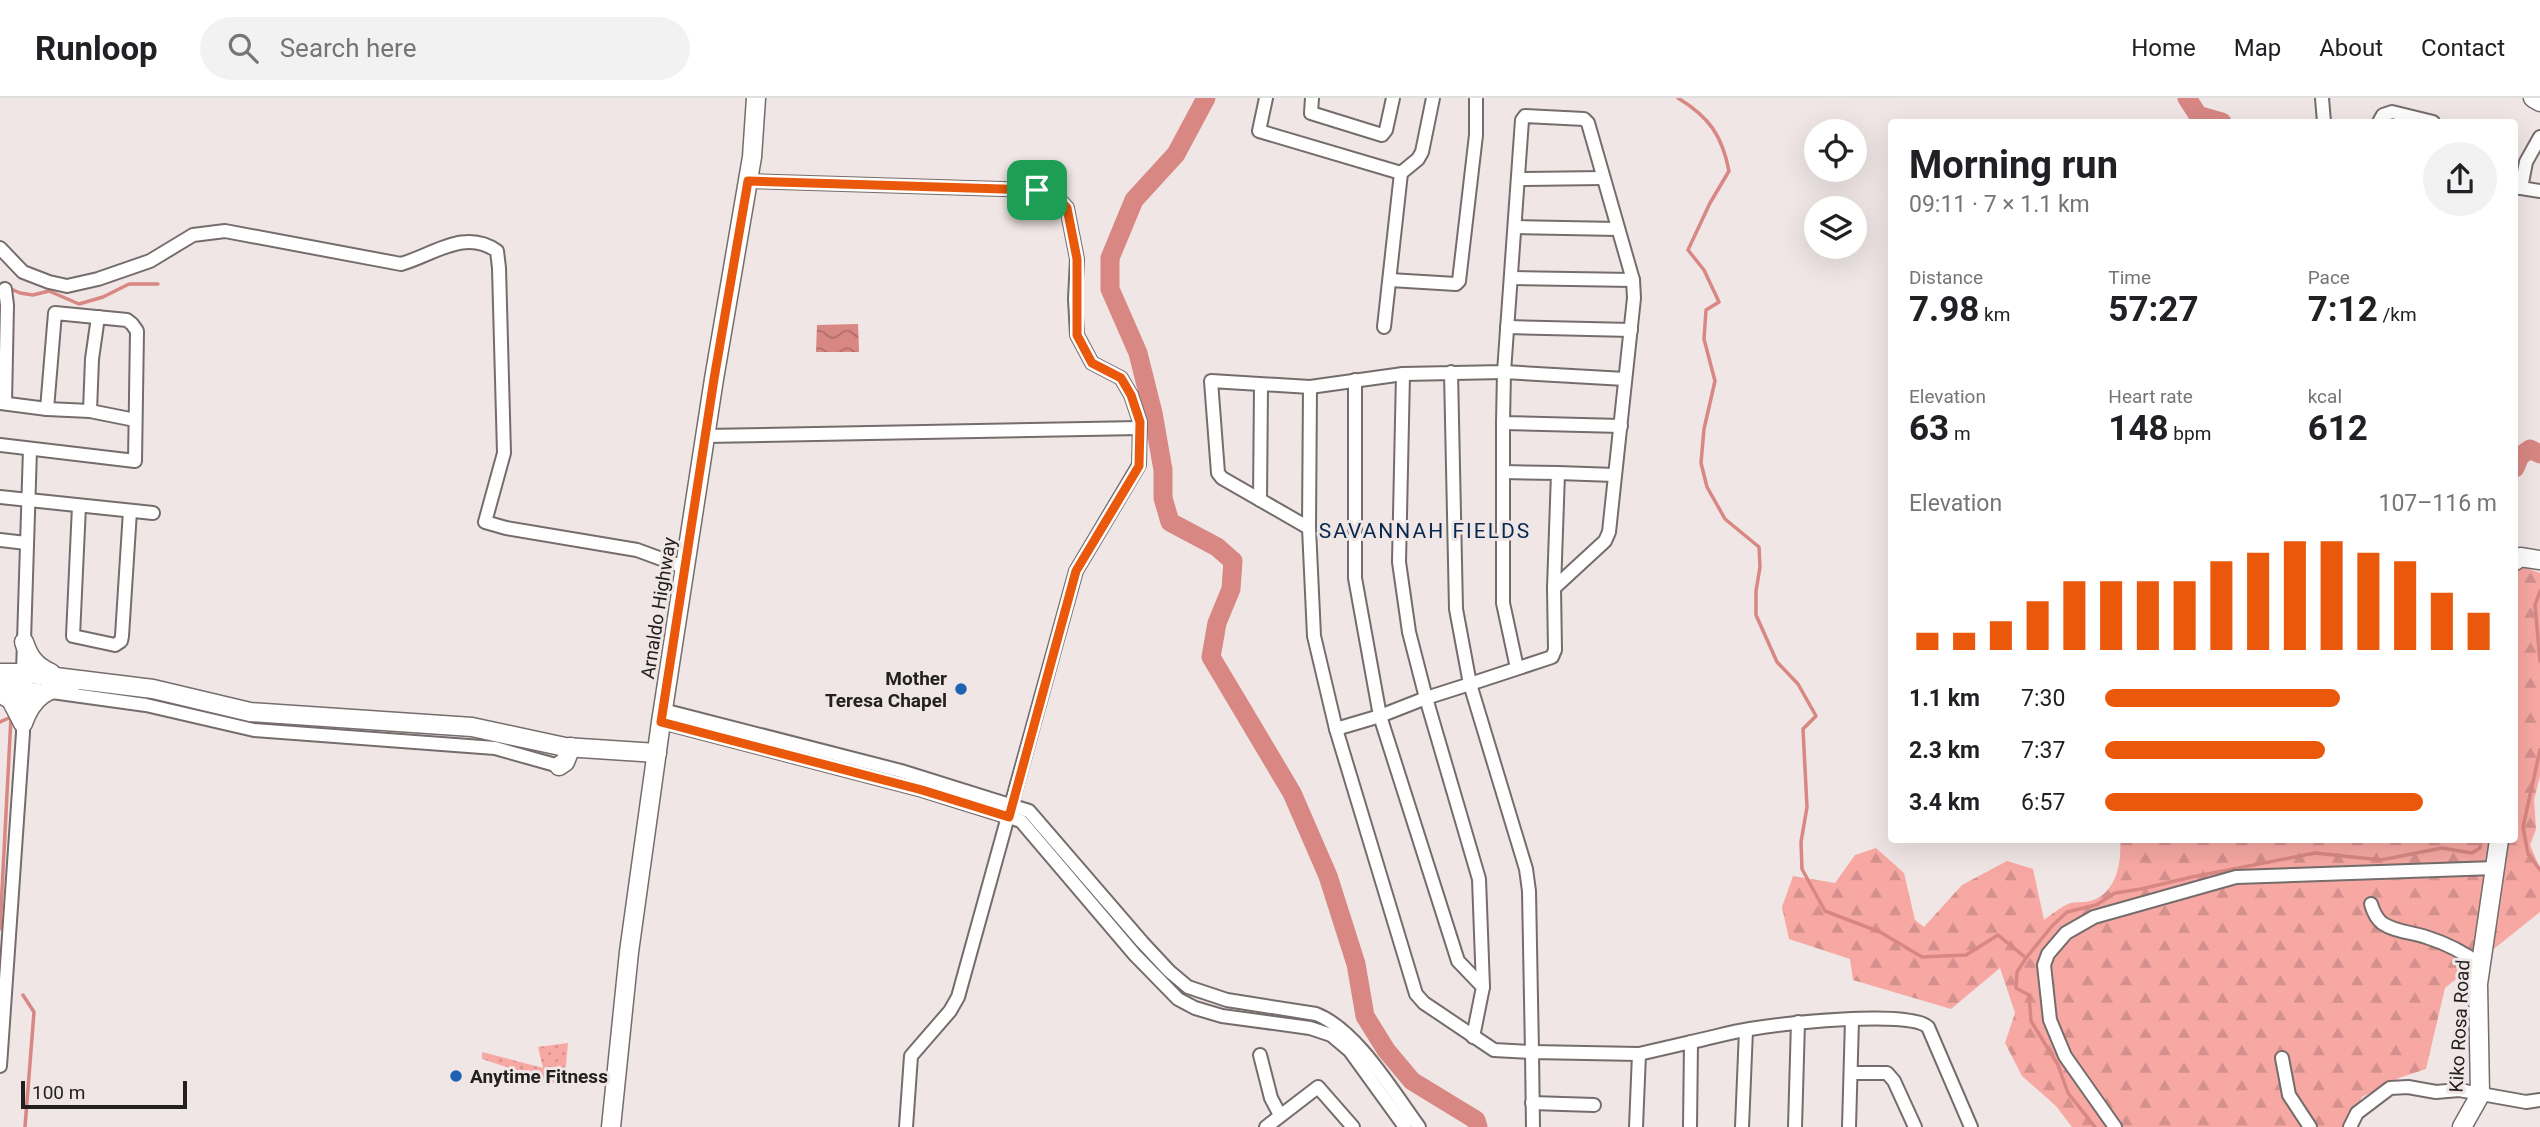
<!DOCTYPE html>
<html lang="en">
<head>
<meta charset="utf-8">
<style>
  body { margin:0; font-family:Roboto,sans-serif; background:#f2f2f2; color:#202124; height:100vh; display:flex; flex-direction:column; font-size:26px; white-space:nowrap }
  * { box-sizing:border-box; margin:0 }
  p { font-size:23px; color:#757577 }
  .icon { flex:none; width:38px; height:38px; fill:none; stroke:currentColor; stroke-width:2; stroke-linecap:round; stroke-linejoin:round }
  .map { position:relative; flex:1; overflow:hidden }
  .drawer { position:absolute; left:1888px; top:21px; width:630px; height:724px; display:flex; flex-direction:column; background:#fff; border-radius:7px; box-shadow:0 7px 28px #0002 }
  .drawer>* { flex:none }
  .controls { position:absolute; left:1804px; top:21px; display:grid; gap:14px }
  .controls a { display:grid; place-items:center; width:63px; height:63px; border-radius:50%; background:#fff; box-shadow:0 7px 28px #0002; font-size:35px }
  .scale { position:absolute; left:21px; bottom:18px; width:166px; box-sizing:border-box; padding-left:7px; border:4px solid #23201f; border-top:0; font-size:19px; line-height:24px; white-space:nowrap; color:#23201f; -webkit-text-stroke:5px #efe6e5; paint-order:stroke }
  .pin { position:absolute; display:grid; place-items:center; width:60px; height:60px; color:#fff; margin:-30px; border-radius:14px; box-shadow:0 4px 10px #0006 }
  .round { display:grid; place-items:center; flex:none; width:74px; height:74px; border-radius:37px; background:#f2f2f2 }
  .overview { display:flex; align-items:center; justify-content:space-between; height:119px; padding:0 21px }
  h1 { font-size:38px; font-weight:700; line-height:52px }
  .figures { display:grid; grid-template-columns:repeat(3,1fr); gap:10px; height:119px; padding:7px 21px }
  .figures div { display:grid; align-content:center }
  .figures b { font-size:35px; font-weight:700 }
  .figures small { font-size:19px; font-weight:400 }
  .figures p { font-size:19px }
  .chart { height:196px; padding:14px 21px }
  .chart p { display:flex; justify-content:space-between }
  .chart svg { width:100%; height:126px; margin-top:7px; stroke:#ea580c; stroke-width:6 }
  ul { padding:0 21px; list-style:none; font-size:23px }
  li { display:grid; grid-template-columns:112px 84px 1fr; align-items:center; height:52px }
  li i { height:18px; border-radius:9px; background:#ea580c }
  header { display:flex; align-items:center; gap:42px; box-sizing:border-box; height:98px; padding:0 35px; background:#fff; border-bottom:2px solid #e0e0e0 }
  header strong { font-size:33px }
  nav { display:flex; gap:38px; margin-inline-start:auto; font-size:24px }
  .search { width:490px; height:63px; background:#f2f2f2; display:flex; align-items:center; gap:18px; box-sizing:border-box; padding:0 24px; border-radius:38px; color:#757577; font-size:26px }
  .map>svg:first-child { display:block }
  .forest { fill:url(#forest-firs) }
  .park { fill:url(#park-dots) }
  .water { fill:url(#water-waves) }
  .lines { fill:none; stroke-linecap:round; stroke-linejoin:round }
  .stream { stroke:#d88783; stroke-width:3.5 }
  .river { stroke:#d88783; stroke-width:19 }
  .street-casing { stroke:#756c6c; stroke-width:16 }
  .secondary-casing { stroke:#756c6c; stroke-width:21 }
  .street { stroke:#fff; stroke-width:12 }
  .secondary { stroke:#fff; stroke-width:18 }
  .route-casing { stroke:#fff; stroke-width:14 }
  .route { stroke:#ea580c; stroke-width:9 }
  .poi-dot { fill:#1e62b3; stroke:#efe6e5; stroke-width:2.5 }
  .labels { text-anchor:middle; stroke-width:6; stroke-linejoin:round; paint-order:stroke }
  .street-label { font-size:19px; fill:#23201f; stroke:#efe6e5 }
  .poi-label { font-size:19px; font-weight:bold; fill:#23201f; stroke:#efe6e5; text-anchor:end }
  .neighbourhood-label { font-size:21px; letter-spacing:2px; fill:#08294f; stroke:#efe6e5 }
</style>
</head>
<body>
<header>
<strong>Runloop</strong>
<div class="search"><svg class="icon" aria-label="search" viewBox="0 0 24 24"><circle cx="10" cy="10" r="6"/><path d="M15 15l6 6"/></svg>Search here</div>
<nav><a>Home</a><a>Map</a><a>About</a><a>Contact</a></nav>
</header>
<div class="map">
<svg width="2540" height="1029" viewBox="0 0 2540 1029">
  <defs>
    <pattern id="forest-firs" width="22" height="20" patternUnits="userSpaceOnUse" patternTransform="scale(1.75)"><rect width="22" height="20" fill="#f8a8a3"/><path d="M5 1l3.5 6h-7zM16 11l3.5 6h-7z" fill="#d4908c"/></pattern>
    <pattern id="park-dots" width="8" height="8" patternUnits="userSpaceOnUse" patternTransform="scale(1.75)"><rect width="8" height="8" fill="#f8a8a3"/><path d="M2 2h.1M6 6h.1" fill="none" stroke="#d4908c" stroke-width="1.8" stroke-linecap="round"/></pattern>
    <pattern id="water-waves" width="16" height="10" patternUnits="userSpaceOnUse" patternTransform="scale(1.75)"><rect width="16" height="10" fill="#d88783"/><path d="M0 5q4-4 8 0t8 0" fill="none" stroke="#af6e6b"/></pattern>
  </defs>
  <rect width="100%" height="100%" fill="#efe6e5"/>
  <!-- forest -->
  <path class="forest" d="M 2517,467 L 2540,475 L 2540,678 L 2534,702 L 2536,731 L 2530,747 L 2540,770 L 2540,814 L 2445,890 L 2426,971 L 2399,980 L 2362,999 L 2346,1029 L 2072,1029 L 2056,1008 L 2022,978 L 2005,945 L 2015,915 L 2000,870 L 1951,911 L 1853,882 L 1850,861 L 1789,841 L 1782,809 L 1793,778 L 1835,785 L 1855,757 L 1876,750 L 1904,775 L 1915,822 L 1924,829 L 1962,787 L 2007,763 L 2033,771 L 2044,822 C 2051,817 2059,810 2068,806 C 2074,803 2083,805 2090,803 C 2116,796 2122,765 2120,742 L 2515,742 L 2515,469 Z"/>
  <!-- park -->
  <polygon class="park" points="568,945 564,988 482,961 482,954 543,970 538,949"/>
  <!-- water -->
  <polygon class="water" points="858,226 859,254 816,254 817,227"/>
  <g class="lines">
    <!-- stream -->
    <g class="stream">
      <path d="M 1678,0 C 1709,19 1722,37 1729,73 L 1710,105 L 1688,152 L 1704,172 L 1719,204 L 1706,212 L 1704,241 L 1715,283 L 1704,331 L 1701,365 L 1707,389 L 1725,421 L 1759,449 L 1760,469 L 1756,493 L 1756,517 L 1777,564 L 1798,586 L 1816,618 L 1803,631 L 1807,709 L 1801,744 L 1802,771 L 1825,813 L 1880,834 L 1922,859 L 1966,857 L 1998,837 L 2026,860"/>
      <polyline points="0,186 20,195 33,197 49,193 79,206 103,199 129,186 158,186"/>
      <polyline points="2540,493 2535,507 2540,563"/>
      <polyline points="0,624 11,619 0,831"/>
      <polyline points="2540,652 2523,729 2528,756 2540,772"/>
      <polyline points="23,897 34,914 25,1029"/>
      <polyline points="2095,1029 2068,995 2058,967 2031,923 2029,897 2016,890 2017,874 2026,860 2052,828 2067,814 2096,807 2115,795 2141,791 2192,779 2315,755 2381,762 2442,750 2472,755 2480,750 2481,742"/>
    </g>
    <!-- river -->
    <g class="river">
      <polyline points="1206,0 1176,56 1134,102 1110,160 1110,191 1138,255 1153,315 1163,372 1163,400 1170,424 1217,449 1233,463 1231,491 1217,525 1211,559 1292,695 1328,778 1356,866 1365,918 1386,952 1412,983 1476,1022 1478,1029"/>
      <polyline points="2187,0 2198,17 2222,24"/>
      <polyline points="2515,370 2520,358 2530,351 2540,356"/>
    </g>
    <!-- street casing -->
    <g class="street-casing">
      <g id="street">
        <polyline points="1266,0 1259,33 1401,75"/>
        <polyline points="1312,0 1311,15 1382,37 1386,32 1393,0"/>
        <polyline points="2322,0 2324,24"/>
        <polyline points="2379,24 2383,17 2392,14 2433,24"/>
        <polyline points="1519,81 1603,80"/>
        <polyline points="748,83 1037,92 1057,99 1067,110 1077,161 1075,201 1077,237 1092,265 1121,280 1131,297 1140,324 1139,367 1076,473 958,899 950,913 911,958 906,1029"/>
        <polyline points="2515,89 2540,93"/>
        <polyline points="2521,90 2526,64 2540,39"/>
        <polyline points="1515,129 1618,131"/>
        <path d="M 0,150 L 23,174 L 49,184 L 67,188 L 98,181 L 150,163 L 193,137 L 225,133 L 401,166 C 433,157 465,130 497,153 L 499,170 L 504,355 L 485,424 L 506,430 L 637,452 L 686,470"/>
        <polyline points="1511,180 1633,182"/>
        <polyline points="1390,182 1456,186 1459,183 1476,37 1476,0"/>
        <polyline points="1384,229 1401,75 1418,61 1422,54 1433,0"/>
        <polyline points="1507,229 1631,232"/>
        <polyline points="1451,274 1456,511 1470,586 1552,559 1555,552 1554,490 1605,443 1609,434 1634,200 1633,182 1588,25 1584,21 1525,18 1522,22 1504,274 1403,276 1310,289 1211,283 1218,375 1222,380 1309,430 1314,538 1336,631 1416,896 1424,905 1494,952 1532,954 1529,793 1526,771 1470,586 1426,600 1479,781 1483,889"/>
        <polyline points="1355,282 1355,480 1380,618 1458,863 1483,889 1473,939"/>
        <polyline points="0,305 47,311 90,313 135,322"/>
        <polyline points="5,305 7,207 5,191"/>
        <polyline points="90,313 92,261 98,219"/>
        <polyline points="1503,325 1503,505 1517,570"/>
        <polyline points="1621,328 1503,325 1504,274 1625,281"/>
        <polyline points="705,338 1140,330"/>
        <polyline points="0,347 135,363 137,233 132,226 127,222 55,215 47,311"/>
        <polyline points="1503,374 1558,375 1554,490"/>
        <polyline points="1558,375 1615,377"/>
        <polyline points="0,399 153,415"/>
        <polyline points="1260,402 1261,288"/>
        <polyline points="79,408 73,538 115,547 121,543 122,538 130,413"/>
        <polyline points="1309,430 1310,289"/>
        <polyline points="0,442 26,445"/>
        <polyline points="23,590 146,607 254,632 495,650 559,668"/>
        <path d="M 663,612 L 901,673 L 1029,713 L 1142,844 L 1169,873 L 1188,889 L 1227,902 L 1316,916 C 1357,932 1393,994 1419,1029"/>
        <polyline points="661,624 922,692 1021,723 1135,857 1178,901 1195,910 1222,918 1310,930 1331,937 1350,953 1405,1029"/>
        <polyline points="1336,631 1380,618 1426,600 1409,534 1399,464 1403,276"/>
        <path d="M 2371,806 C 2373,813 2376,820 2382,825 C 2395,834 2411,834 2426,839 C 2445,845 2465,855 2481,867"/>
        <polyline points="1260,957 1271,1000 1280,1017"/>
        <polyline points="2282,960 2289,997 2310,1029"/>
        <polyline points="0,968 23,635 23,575 30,351"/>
        <polyline points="1851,975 1887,975 1894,983 1915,1029"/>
        <polyline points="1532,1005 1594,1007"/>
        <polyline points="1266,1029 1318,989 1353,1029"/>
        <polyline points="1533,1029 1532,954 1639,956"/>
        <polyline points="1636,1029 1639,956 1691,944"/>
        <path d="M 1690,1029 L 1691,944 C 1711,940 1730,934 1750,931 C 1780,926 1909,911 1928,929 L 1971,1029"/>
        <polyline points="1742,1029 1746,932"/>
        <polyline points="1795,1029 1798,924"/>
        <polyline points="1849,1029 1852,922"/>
        <polyline points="2115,1029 2065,958 2050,922 2044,867 2048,856 2066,835 2094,819 2236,779 2495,770"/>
        <polyline points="2350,1029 2357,1015 2390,990 2408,989 2436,994 2459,992 2526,1004 2540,1002"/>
      </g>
    </g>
    <!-- secondary casing -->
    <g class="secondary-casing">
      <g id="secondary">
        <polyline points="2533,0 2540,4"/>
        <polyline points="2515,463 2520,459 2540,462"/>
        <path d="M 24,544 C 29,559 35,568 51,575"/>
        <polyline points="0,575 23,575 153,591 250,614 472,629 565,649 657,655"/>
        <polyline points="0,590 23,590"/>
        <polyline points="0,595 11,602 23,625"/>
        <path d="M 23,625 C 33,597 47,591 74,584"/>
        <polyline points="559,668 565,664 571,649"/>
        <polyline points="611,1029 629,854 661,624 714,281 752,59 756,0"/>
        <polyline points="2462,1029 2480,997 2478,886 2499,742"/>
      </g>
    </g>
    <!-- street -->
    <use href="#street" class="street"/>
    <!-- secondary -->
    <use href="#secondary" class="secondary"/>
  </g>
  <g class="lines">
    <!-- route casing -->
    <g class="route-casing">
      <polygon id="route" points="748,83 1037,92 1057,99 1067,110 1077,161 1077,237 1092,265 1121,280 1131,297 1140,324 1139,368 1076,473 1009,719 922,692 661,624 714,281"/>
    </g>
    <!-- route -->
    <use href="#route" class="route"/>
  </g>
  <!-- markers -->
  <g class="poi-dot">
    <circle cx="961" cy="591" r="7"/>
    <circle cx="456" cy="978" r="7"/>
  </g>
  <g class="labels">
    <!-- street labels -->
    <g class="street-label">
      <text transform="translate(658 510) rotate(-81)" y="7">Arnaldo Highway</text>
      <text transform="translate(2459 928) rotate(-87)" y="7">Kiko Rosa Road</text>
    </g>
    <!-- poi labels -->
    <g class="poi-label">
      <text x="947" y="587">Mother<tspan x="947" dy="22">Teresa Chapel</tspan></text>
      <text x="470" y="985" text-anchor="start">Anytime Fitness</text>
    </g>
    <!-- neighbourhood labels -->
    <g class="neighbourhood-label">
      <text x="1425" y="440">SAVANNAH FIELDS</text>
    </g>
  </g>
</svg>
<div class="controls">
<a><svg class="icon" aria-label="locate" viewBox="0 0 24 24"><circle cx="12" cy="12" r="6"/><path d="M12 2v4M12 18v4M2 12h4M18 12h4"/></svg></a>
<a><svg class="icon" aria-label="layers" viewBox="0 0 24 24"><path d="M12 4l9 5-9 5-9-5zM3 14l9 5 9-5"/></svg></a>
</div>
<div class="scale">100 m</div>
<div class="pin" style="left:1037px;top:92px;background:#1e9e55"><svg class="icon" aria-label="arrive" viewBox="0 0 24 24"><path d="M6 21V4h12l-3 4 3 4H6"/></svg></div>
<section class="drawer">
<div class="overview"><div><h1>Morning run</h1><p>09:11 · 7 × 1.1 km</p></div><a class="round"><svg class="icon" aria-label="share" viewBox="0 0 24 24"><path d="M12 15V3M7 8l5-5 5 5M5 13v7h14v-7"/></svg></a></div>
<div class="figures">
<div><p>Distance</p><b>7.98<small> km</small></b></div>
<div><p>Time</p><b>57:27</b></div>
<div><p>Pace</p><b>7:12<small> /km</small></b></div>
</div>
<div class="figures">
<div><p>Elevation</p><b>63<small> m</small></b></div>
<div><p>Heart rate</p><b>148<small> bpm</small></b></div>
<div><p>kcal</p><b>612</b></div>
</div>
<div class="chart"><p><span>Elevation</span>107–116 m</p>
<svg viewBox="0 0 160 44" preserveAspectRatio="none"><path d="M5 44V38M15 44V38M25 44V34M35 44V27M45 44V20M55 44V20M65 44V20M75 44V20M85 44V13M95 44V10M105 44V6M115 44V6M125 44V10M135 44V13M145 44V24M155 44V31"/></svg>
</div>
<ul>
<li><b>1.1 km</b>7:30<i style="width:60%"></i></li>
<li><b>2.3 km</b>7:37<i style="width:56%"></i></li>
<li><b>3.4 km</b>6:57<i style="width:81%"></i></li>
</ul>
</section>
</div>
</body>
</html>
